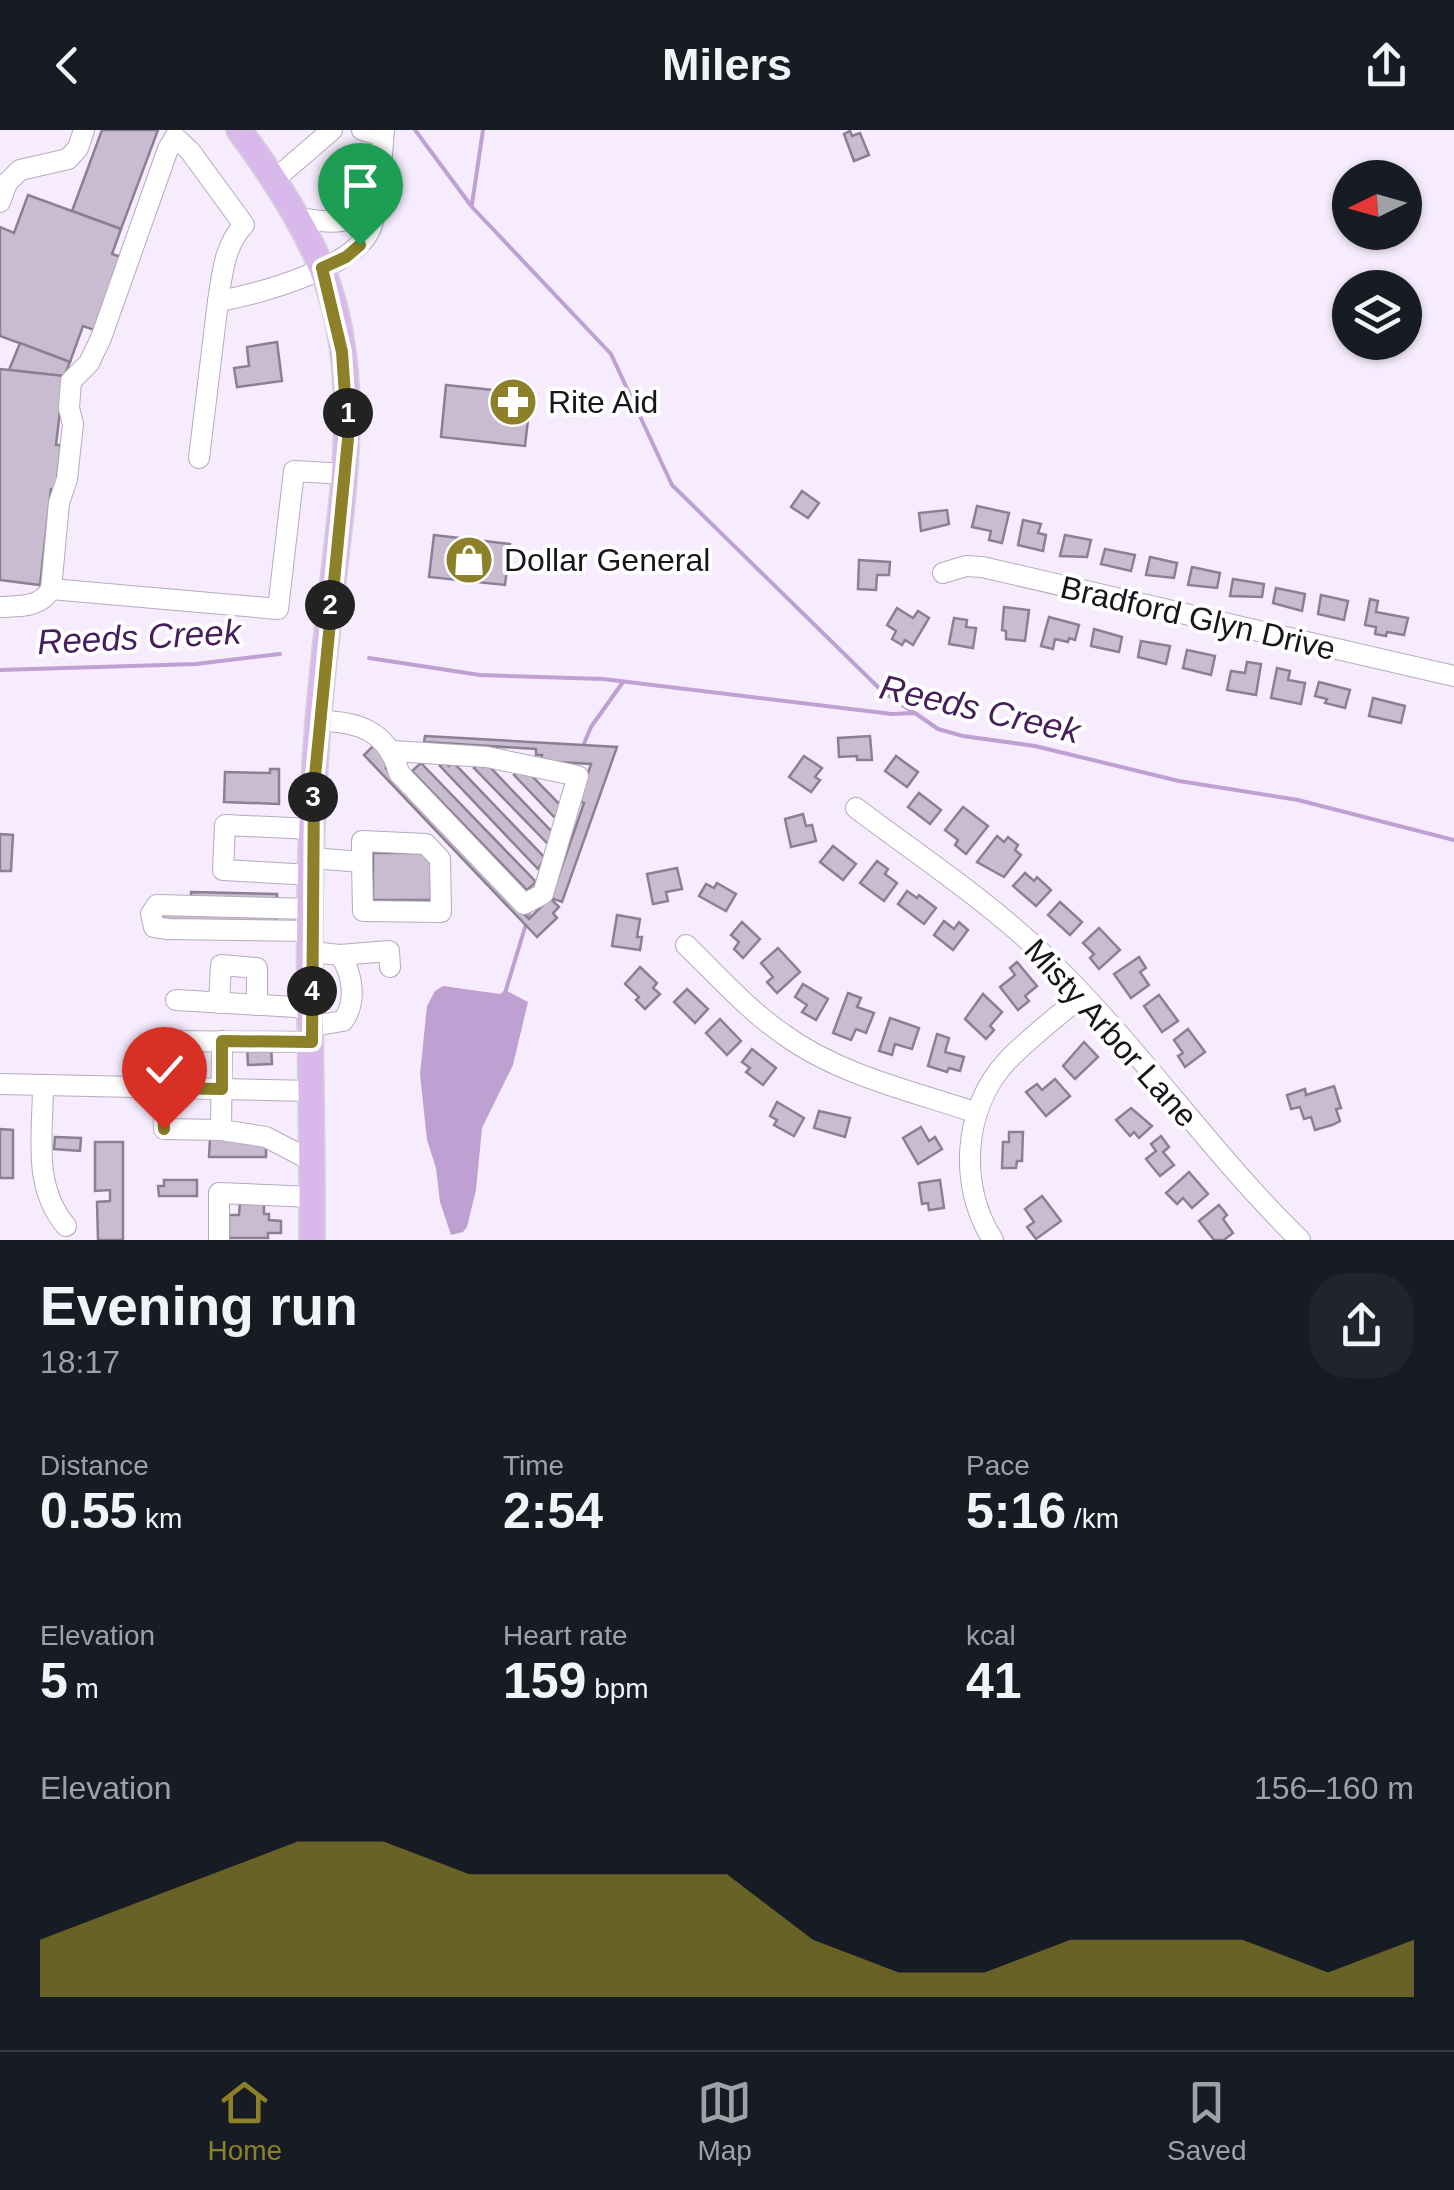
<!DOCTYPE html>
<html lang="en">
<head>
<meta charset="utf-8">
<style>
  body { margin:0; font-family:Helvetica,sans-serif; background:#20242c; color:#f1f3f6; height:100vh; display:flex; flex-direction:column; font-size:38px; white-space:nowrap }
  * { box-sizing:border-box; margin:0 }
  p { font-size:32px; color:#9ea1a6 }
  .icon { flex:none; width:55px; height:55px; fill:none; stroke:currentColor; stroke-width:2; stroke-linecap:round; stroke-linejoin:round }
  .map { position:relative; height:1110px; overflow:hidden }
  .side { display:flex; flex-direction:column; background:#171b24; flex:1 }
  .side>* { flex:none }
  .needle { width:65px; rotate:265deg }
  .controls { position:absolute; left:1332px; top:30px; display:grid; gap:20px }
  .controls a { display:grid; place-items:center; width:90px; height:90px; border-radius:50%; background:#171b24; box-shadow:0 2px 8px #0004; font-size:50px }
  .pin { position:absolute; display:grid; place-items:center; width:85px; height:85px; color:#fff; margin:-102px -42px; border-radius:50% 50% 50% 0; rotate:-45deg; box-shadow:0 0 10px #0007 }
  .pin .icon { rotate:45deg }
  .km { position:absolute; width:50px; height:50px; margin:-25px; border-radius:50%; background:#222; color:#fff; font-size:28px; line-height:50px; text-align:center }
  .round { display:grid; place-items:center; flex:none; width:105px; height:105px; border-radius:40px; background:#20242c }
  .headline { display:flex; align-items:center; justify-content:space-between; height:170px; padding:0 40px }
  h1 { font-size:55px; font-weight:600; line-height:75px }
  .figures { display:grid; grid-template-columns:repeat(3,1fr); gap:15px; height:170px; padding:10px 40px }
  .figures div { display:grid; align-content:center }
  .figures b { font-size:50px; font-weight:600 }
  .figures small { font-size:28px; font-weight:400 }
  .figures p { font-size:28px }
  .chart { height:280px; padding:20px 40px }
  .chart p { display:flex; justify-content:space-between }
  .chart svg { width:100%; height:180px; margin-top:10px; fill:#8c8028; opacity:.7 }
  header { display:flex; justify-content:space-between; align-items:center; height:130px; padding:0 40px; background:#171b24; font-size:45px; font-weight:600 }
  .menu { display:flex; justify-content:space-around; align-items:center; height:140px; border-top:2px solid #363941; background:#171b24; font-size:28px; color:#9ea1a6 }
  .menu a { display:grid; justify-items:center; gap:5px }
  .menu .on { color:#8c8028 }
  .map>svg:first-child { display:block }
  .water { fill:#bea0d2 }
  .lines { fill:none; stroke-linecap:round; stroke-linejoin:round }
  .stream { stroke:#bea0d2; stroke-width:4 }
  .building { fill:#c9bcd1; stroke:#8b8093; stroke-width:2.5 }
  .minor-casing { stroke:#b6aabe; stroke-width:22 }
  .major-casing { stroke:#d6d5d6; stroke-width:28 }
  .minor { stroke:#fff; stroke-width:20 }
  .major { stroke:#d9b9ec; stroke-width:25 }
  .route-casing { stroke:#fff; stroke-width:20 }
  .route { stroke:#8c8028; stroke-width:12 }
  .labels { text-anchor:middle; stroke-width:8; stroke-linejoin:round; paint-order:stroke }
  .poi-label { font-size:32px; fill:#19151c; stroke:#fff; text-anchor:start }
  .street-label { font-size:32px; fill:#19151c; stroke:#fff }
  .water-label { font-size:35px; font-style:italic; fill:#451e5a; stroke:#fff }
</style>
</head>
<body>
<header><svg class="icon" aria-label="back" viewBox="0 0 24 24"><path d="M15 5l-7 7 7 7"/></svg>Milers<svg class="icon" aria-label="share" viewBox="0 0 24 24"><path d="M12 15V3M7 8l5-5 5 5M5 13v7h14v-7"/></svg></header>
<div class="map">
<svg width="1454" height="1110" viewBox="0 0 1454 1110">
  <rect width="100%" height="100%" fill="#f6ecfd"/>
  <!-- water -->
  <polygon class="water" points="443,856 500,864 505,860 528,872 513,935 482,998 476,1060 467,1097 463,1102 451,1105 440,1072 436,1038 427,1010 420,944 427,876 435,861"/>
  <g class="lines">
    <!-- stream -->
    <g class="stream">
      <polyline points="415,0 472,77 611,224 672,355 881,560 914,583"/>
      <polyline points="472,74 483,0"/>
      <polyline points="369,528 480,545 603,549 892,584 915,583 938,599 963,606 1035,616 1179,651 1298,670 1454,710"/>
      <polyline points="0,540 196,534 280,524"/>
      <polyline points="583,616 591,597 623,552"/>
      <polyline points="505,863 530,781"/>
    </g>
  </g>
  <!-- building -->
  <g class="building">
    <polygon points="102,0 158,0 121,99 72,81"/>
    <polygon points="850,1 852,6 860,3 869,25 854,31 844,4"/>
    <polygon points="28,65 121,99 112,124 121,127 94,200 83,196 70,232 0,206 0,97 14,103"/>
    <polygon points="277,212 282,251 237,257 234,238 249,236 247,217"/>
    <polygon points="20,213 70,232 64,246 9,240"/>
    <polygon points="0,239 64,246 56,315 61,315 56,360 51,359 40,455 0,450"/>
    <polygon points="446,255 531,264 525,316 441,307"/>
    <polygon points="802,361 819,373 808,388 791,377"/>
    <polygon points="977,376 1009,383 1002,413 989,410 991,401 972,397"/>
    <polygon points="947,380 949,394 921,401 919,383"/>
    <polygon points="1023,390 1041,394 1038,403 1046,405 1043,421 1018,415"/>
    <polygon points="434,405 510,414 505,455 429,447"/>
    <polygon points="1065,405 1091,410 1087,427 1060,426"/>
    <polygon points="1105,419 1135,425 1131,441 1101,434"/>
    <polygon points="1150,427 1177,433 1174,448 1146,445"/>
    <polygon points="859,430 890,432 889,445 877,445 876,460 858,459"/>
    <polygon points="1192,437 1220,443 1217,458 1188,455"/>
    <polygon points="1233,449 1264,454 1262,467 1230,466"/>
    <polygon points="1276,458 1305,464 1302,481 1273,473"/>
    <polygon points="1321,465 1348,471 1344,490 1318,484"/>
    <polygon points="1370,469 1378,471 1376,482 1408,488 1404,505 1387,502 1386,506 1375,504 1376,497 1365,495"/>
    <polygon points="1004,477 1029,480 1025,511 1006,509 1006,501 1002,500"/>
    <polygon points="897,478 913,488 918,481 929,488 913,515 905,510 902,515 892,509 896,501 887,495"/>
    <polygon points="1049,487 1079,495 1075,510 1069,508 1068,512 1055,509 1053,519 1041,516"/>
    <polygon points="954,488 967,490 966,497 976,498 973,518 949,514"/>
    <polygon points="1094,499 1122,507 1119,522 1091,516"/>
    <polygon points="1141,511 1170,516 1166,534 1138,527"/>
    <polygon points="1187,520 1215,526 1211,545 1183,538"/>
    <polygon points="1247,532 1261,534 1256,565 1227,560 1231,541 1245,543"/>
    <polygon points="1277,538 1290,541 1288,550 1305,553 1301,574 1271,568"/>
    <polygon points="1319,552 1350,560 1345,578 1325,573 1327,569 1315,566"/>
    <polygon points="1373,568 1405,576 1401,593 1369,586"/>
    <polygon points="425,606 617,617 562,772 551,768 584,673 579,671 591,634 541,631 542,625 536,625 536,619 424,612"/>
    <polygon points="870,606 872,630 857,630 857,626 839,627 838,608"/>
    <polygon points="375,614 392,632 386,638 529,789 550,768 559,777 553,783 557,788 537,807 364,625"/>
    <polygon points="804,626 822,638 815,647 820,650 811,662 789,647"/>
    <polygon points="896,626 918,642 907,657 885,641"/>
    <polygon points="445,632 449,636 453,632 545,728 538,739 440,636"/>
    <polygon points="421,633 536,752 527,760 412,641"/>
    <polygon points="479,633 483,637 487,634 554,704 548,714 474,638"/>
    <polygon points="270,639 279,639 279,674 224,672 225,642 270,643"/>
    <polygon points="518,640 527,641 564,679 557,690 514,645"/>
    <polygon points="919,663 941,680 930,694 908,677"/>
    <polygon points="963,677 988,696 966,724 955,715 958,710 945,700"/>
    <polygon points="803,684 806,696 812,695 816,711 791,717 785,689"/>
    <polygon points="0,704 13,705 11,741 0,741"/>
    <polygon points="997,706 1004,712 1008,707 1018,715 1015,720 1021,725 1004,747 977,732"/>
    <polygon points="833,716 856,734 843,750 820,732"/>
    <rect x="373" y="723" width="58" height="47"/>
    <polygon points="877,731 888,739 885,744 897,753 884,771 860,753"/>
    <polygon points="677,738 682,759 666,762 668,771 653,774 647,744"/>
    <polygon points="1025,743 1034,751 1037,747 1051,760 1036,776 1013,756"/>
    <polygon points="717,753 736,764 726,781 699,766 706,754 714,758"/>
    <polygon points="907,761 917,768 919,765 936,778 924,794 898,774"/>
    <polygon points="191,762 277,764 277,773 191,771"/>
    <polygon points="1060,772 1082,792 1070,805 1048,785"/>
    <polygon points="159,780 277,783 276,796 159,794"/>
    <polygon points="617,785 640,789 637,807 642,807 640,820 612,816"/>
    <polygon points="944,791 954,799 959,792 968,800 953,820 934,805"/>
    <polygon points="742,792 760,809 743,828 734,819 739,812 731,805"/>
    <polygon points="1099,798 1120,820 1099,839 1090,828 1094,824 1083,813"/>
    <polygon points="778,818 800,842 777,863 767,852 773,847 761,833"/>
    <polygon points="1139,827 1146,838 1140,842 1149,855 1131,868 1114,844"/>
    <polygon points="1017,832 1037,856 1025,866 1029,871 1018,880 1000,857 1015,845 1010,838"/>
    <polygon points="640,837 657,853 653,858 660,864 645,879 636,870 639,867 625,854"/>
    <polygon points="803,854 828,869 816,890 802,882 807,875 795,867"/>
    <polygon points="687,859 708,879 695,893 674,872"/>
    <polygon points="848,863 861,868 857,877 874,883 866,903 856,899 851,910 833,903"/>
    <polygon points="983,864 1002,882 990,896 994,900 986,909 965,889"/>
    <polygon points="1159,865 1178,891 1162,902 1144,876"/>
    <polygon points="890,888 919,898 912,919 895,914 892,925 879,921"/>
    <polygon points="720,889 741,911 727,925 706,903"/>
    <polygon points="1188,899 1205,922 1185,937 1178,926 1183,923 1174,910"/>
    <polygon points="937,904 949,908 945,922 964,927 960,941 949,938 947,942 928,936"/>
    <polygon points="1084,912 1098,927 1075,949 1063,936"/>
    <polygon points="271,915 272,934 248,935 247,916"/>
    <polygon points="752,919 776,938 763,955 746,942 750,938 742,932"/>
    <polygon points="1055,949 1070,966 1046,986 1026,962 1037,954 1042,960"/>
    <polygon points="1334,956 1341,978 1336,979 1340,991 1332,995 1315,1000 1311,987 1304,989 1300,977 1291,979 1287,965 1305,959 1306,965"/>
    <polygon points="777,972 804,988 794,1006 774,995 777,990 770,986"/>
    <polygon points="1131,978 1152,996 1139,1008 1134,1002 1130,1006 1116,990"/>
    <polygon points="819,981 850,988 845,1007 814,998"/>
    <polygon points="921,997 929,1011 935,1007 942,1019 918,1034 903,1008"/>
    <polygon points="0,999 13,1000 13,1048 0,1048"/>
    <polygon points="1009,1002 1023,1002 1022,1031 1017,1031 1016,1038 1002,1038 1003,1012 1009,1012"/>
    <polygon points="1161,1006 1169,1017 1163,1022 1174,1035 1160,1046 1146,1029 1156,1021 1151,1014"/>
    <polygon points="55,1007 81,1008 80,1021 54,1019"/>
    <polygon points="210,1008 266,1008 266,1027 209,1027"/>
    <polygon points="95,1012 123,1012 123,1110 98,1110 97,1072 110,1071 110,1060 95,1061"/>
    <polygon points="1189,1042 1208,1064 1192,1078 1183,1068 1177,1074 1166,1063"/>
    <polygon points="164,1050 197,1050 197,1066 159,1066 158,1056 164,1056"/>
    <polygon points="940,1050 944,1078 929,1080 928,1073 922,1074 919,1053"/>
    <polygon points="1042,1066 1061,1091 1036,1109 1027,1097 1034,1092 1025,1079"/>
    <polygon points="240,1072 264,1072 264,1084 269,1084 269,1090 281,1091 281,1103 268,1103 268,1108 229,1108 229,1085 239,1085"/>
    <polygon points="1219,1075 1227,1085 1223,1089 1233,1103 1224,1110 1214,1110 1199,1091"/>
  </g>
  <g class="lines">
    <!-- minor casing -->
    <g class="minor-casing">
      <g id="minor">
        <polyline points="362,0 383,6"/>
        <polyline points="274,50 332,0"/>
        <polyline points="0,72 7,53 20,40 68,29 78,18 84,0"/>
        <path d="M 298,88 C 330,93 355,98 376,68"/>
        <polyline points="199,328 218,171"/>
        <path d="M 346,344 L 294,341 L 278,479 L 51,459 L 59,373 L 67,349 L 73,294 L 69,278 L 71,251 L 89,233 L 101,208 L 168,19 L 175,7 L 190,21 L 244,95 C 224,115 222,146 218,171 C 257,165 353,138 370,100 C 381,75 381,29 384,0"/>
        <polyline points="943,443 966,436 982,437 1454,546"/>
        <path d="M 0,477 C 20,476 40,478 51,459"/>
        <path d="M 318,591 C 358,591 388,601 399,643 L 524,774 L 543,764 L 578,646 L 487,627 L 393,621"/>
        <path d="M 856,678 C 921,727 991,773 1049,830 C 1139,917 1210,1022 1300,1110"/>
        <polyline points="312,728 362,732 362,711 426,714 440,729 441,782 363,781 362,732"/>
        <polyline points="312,745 223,740 225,695 312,699"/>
        <polyline points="312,779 157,775 151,784 154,797 168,799 312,801"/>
        <path d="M 686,815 C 717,845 747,879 783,904 C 839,945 912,961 977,983"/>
        <polyline points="340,825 389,821 390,837"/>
        <polyline points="176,870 312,878"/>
        <polyline points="219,873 221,835 257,838 257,875"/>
        <path d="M 312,896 L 343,891 C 357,872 353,844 340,825 L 312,822"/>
        <polyline points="222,911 221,1000 266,1007 312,1031"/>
        <polyline points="0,954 312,961"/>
        <path d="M 43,955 C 43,1004 32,1056 66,1096"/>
        <polyline points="160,957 159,911 312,912"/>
        <polyline points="163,957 164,999 221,1000"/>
        <polyline points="219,1110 219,1063 312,1067"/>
        <path d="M 993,1110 C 958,1056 963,978 1007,931 C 1030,907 1058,886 1083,865"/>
      </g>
    </g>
    <!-- major casing -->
    <g class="major-casing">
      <path id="major" d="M 239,0 C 271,43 300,87 321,136 C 362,237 345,346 333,451 C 325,519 317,587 314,655 C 305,806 313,959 312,1110"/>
    </g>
    <!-- minor -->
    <use href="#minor" class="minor"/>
    <!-- major -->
    <use href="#major" class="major"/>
  </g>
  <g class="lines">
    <!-- route casing -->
    <g class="route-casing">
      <polyline id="route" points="164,999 162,958 222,959 222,911 312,912 314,656 348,309 342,222 322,138 346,127 360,115"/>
    </g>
    <!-- route -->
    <use href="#route" class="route"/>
  </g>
  <!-- icons -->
  <defs>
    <g id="pharmacy-disc" transform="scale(2.5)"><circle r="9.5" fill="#8c8028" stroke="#fff"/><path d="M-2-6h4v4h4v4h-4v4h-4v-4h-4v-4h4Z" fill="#fff"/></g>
    <g id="shop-disc" transform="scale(2.5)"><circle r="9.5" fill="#8c8028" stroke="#fff"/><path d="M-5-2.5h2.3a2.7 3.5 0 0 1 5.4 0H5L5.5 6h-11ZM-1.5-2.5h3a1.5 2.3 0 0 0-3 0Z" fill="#fff"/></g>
  </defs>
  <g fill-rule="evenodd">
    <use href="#pharmacy-disc" x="513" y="272"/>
    <use href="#shop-disc" x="469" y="430"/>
  </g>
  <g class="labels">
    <!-- poi labels -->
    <g class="poi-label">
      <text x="548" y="283">Rite Aid</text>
      <text x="504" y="441">Dollar General</text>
    </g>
    <!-- street labels -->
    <g class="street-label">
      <text transform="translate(1198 488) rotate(13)" y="11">Bradford Glyn Drive</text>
      <text transform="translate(1111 903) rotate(48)" y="11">Misty Arbor Lane</text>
    </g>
    <!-- water labels -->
    <g class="water-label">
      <text transform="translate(139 507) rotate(-3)" y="12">Reeds Creek</text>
      <text transform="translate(980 579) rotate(13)" y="12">Reeds Creek</text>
    </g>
  </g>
</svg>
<div class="controls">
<a><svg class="needle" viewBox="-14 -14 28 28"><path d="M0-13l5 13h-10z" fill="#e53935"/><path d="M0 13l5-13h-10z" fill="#9ea1a6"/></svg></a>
<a><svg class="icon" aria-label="layers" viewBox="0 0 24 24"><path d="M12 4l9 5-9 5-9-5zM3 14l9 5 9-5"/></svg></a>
</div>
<div class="pin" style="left:360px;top:115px;background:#1e9e55"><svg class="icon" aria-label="arrive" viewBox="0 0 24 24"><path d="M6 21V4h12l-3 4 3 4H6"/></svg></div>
<div class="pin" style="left:164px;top:999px;background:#d93025"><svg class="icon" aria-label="check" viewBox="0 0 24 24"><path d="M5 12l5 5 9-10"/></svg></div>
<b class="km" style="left:348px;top:283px">1</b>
<b class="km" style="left:330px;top:475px">2</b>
<b class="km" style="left:313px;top:667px">3</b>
<b class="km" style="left:312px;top:861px">4</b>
</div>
<section class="side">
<div class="headline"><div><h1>Evening run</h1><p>18:17</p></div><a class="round"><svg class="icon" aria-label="share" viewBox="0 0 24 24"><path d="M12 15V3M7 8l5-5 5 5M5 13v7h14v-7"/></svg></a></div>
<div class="figures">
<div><p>Distance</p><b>0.55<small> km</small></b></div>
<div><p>Time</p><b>2:54</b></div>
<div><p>Pace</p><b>5:16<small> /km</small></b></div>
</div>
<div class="figures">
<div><p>Elevation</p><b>5<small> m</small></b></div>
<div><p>Heart rate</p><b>159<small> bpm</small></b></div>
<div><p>kcal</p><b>41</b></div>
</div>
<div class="chart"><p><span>Elevation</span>156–160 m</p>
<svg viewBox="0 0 160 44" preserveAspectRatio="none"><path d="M0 44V30L10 22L20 14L30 6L40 6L50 14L60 14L70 14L80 14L90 30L100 38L110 38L120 30L130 30L140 30L150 38L160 30V44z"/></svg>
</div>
</section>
<nav class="menu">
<a class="on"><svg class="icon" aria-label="home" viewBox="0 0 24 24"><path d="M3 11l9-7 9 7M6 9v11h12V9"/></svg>Home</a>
<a><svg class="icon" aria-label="map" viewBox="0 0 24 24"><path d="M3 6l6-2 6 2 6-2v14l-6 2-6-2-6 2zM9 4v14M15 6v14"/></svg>Map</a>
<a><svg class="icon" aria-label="saved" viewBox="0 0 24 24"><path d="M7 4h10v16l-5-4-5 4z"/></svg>Saved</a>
</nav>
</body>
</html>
